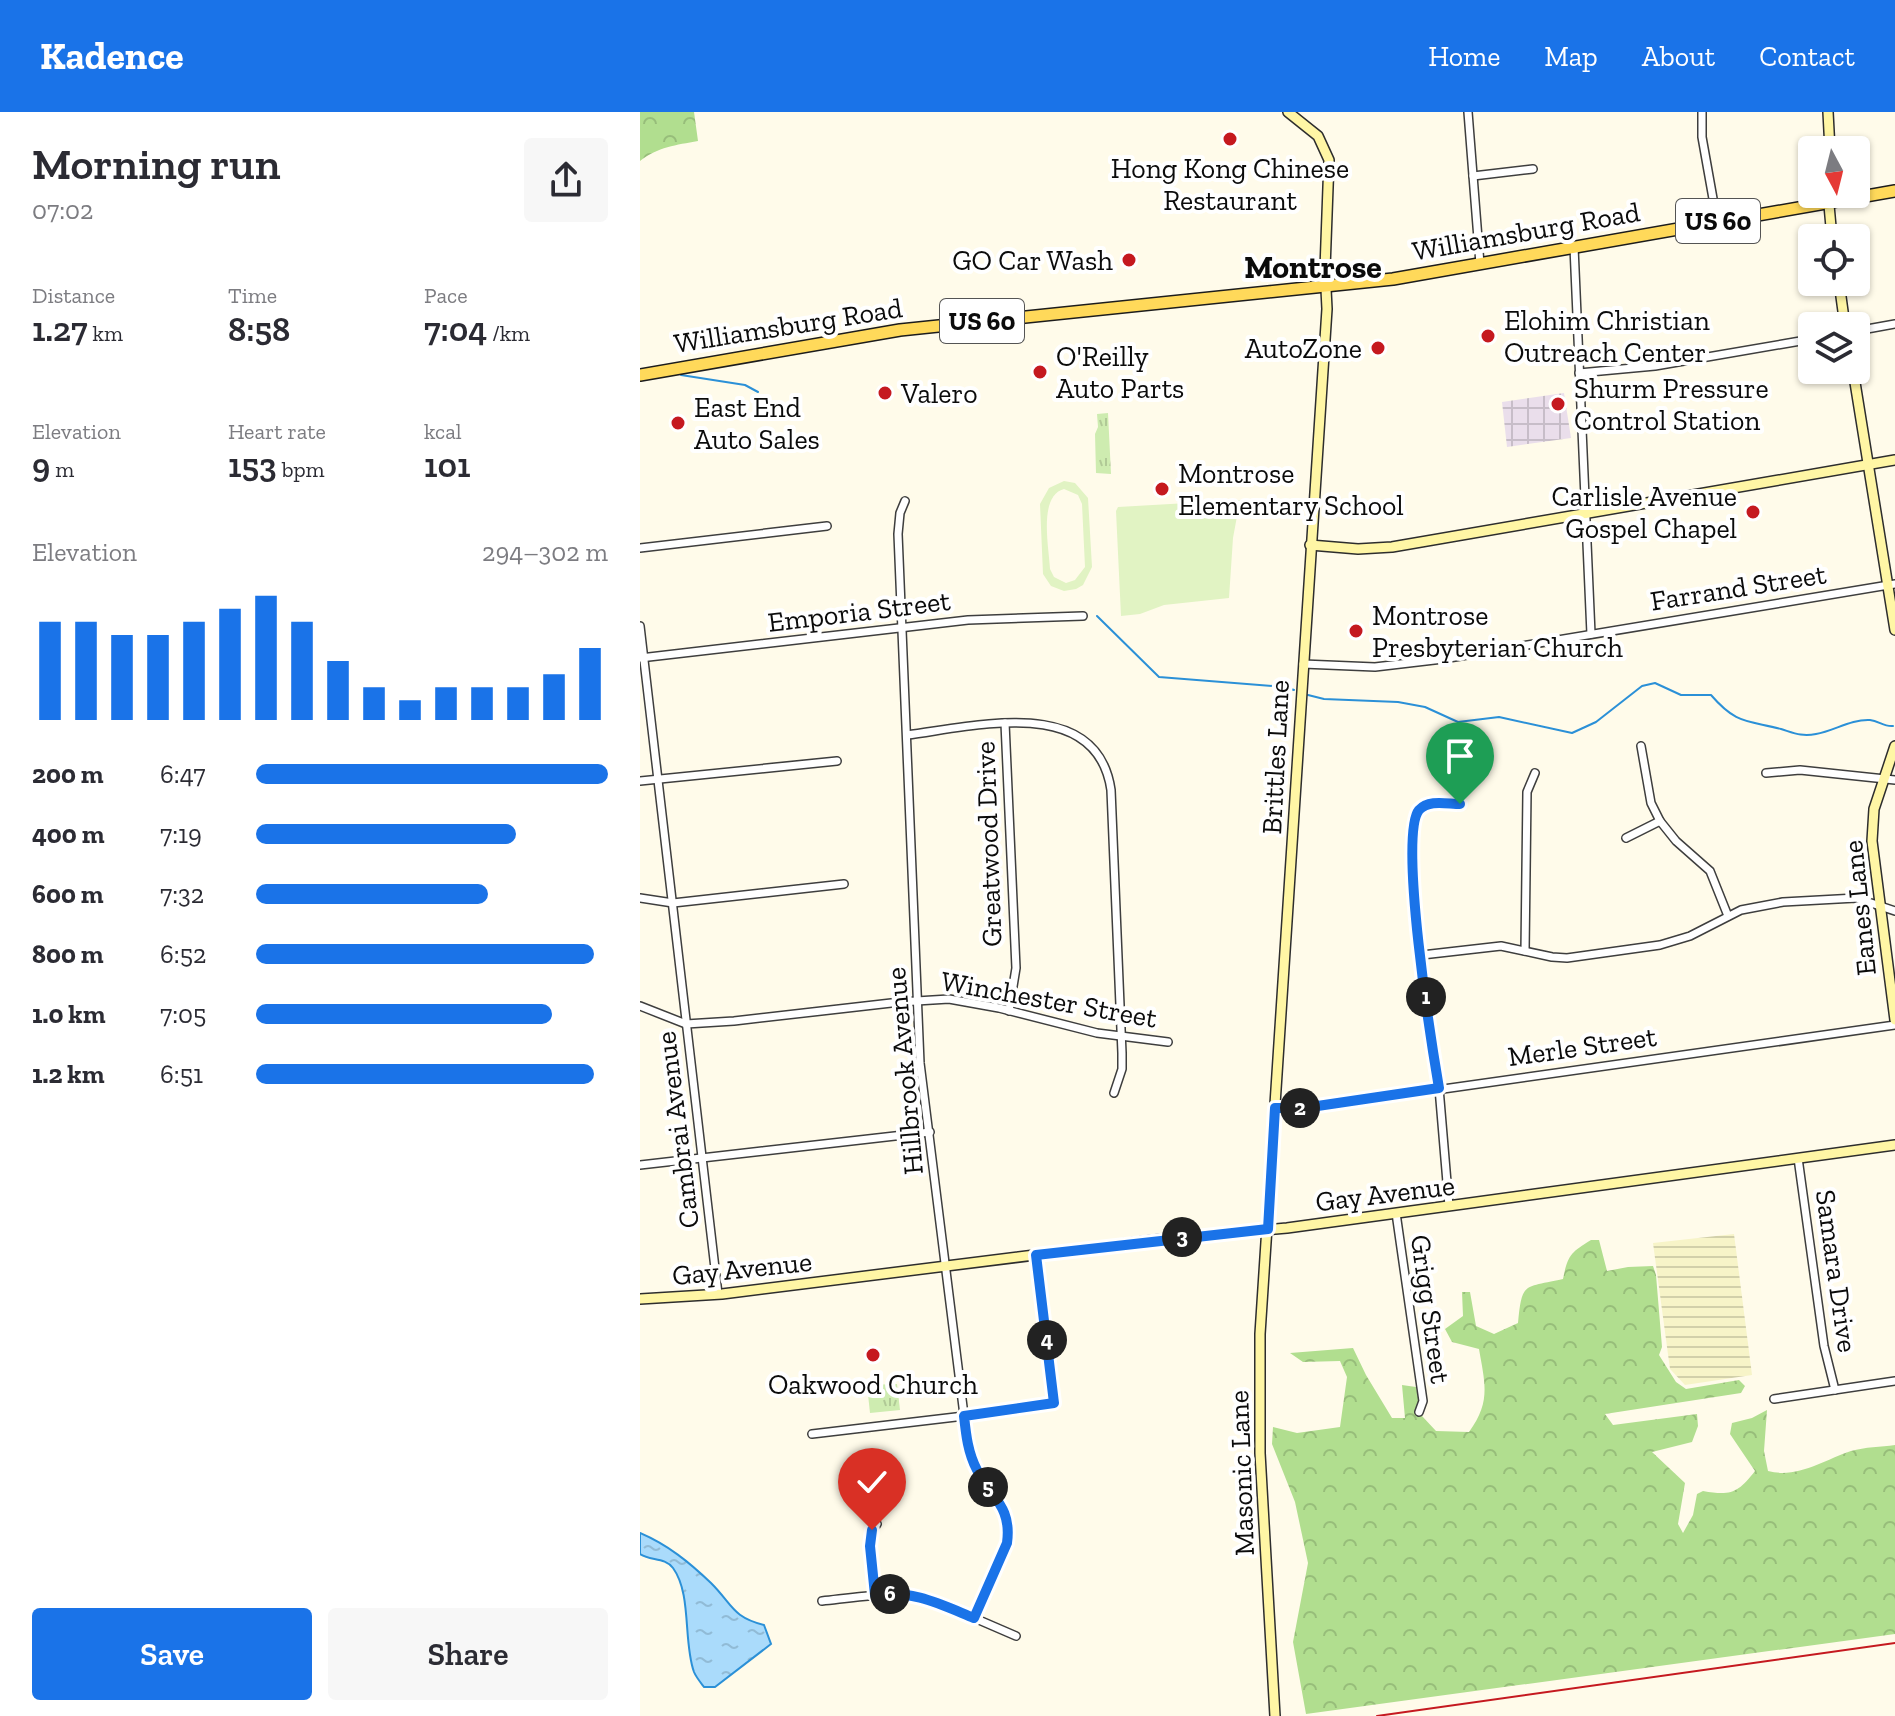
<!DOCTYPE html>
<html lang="en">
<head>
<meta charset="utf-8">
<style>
  body { margin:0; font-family:"Zilla Slab",serif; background:#f7f7f7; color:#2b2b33; height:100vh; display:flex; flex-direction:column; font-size:30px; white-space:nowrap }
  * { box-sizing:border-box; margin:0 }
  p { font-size:26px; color:#7c7c81 }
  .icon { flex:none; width:44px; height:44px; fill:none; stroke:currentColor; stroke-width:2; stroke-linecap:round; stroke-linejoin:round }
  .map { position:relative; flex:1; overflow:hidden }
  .sheet { display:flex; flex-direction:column; background:#fff; width:640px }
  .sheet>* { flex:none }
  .needle { width:52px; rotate:173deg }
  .fabs { position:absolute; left:1158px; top:24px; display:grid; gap:16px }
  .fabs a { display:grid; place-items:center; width:72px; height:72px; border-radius:8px; background:#fff; box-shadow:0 2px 6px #0004; font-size:40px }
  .pin { position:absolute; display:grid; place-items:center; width:68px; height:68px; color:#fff; margin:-82px -34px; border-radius:50% 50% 50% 0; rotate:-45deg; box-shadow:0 0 8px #0007 }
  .pin .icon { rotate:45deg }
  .km { position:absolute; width:40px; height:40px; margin:-20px; border-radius:50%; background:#222; color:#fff; font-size:22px; line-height:40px; text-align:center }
  .round { display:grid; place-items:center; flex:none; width:84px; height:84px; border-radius:8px; background:#f7f7f7 }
  .summary { display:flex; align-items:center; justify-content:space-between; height:136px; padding:0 32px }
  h1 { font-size:44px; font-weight:600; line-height:60px }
  .stats { display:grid; grid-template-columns:repeat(3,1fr); gap:12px; height:136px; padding:8px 32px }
  .stats div { display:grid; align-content:center }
  .stats b { font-size:34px; font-weight:600 }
  .stats small { font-size:22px; font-weight:400 }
  .stats p { font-size:22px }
  .chart { height:224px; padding:16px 32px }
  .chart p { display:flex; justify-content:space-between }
  .chart svg { width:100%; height:144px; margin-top:8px; stroke:#1a73e8; stroke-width:6 }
  .primary-button { display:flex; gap:16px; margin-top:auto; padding:16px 32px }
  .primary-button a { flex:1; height:92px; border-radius:8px; background:#1a73e8; color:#fff; font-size:32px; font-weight:600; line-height:92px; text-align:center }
  .primary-button a+a { background:#f7f7f7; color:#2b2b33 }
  ul { padding:0 32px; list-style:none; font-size:26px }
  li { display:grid; grid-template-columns:128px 96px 1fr; align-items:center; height:60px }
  li i { height:20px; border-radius:10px; background:#1a73e8 }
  header { display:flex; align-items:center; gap:48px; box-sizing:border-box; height:112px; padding:0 40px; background:#1a73e8; color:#fff }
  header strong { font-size:38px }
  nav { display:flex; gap:44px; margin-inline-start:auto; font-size:28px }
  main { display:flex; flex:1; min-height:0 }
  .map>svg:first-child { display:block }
  .industrial { fill:url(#industrial-grid) }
  .farmland { fill:url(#farmland-rules) }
  .forest { fill:url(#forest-crowns) }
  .park { fill:url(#park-tufts) }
  .pitch { fill:#e1f3c3; fill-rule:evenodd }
  .water { fill:url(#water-ripples); stroke:#2b90d7; stroke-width:2 }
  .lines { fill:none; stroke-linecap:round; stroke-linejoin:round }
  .stream { stroke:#2b90d7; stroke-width:2 }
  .street-casing { stroke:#3e3e3e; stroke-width:10 }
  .secondary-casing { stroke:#2d2d2d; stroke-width:12 }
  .primary-casing { stroke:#1c1c1c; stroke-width:14 }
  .street { stroke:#fff; stroke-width:7 }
  .secondary { stroke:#fff6a5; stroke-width:9 }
  .primary { stroke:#ffd95a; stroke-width:11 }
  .rail { stroke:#c5191f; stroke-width:2 }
  .route-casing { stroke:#fff; stroke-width:16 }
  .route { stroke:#1a73e8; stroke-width:10 }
  .poi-dot { fill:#c5191f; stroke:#fff; stroke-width:3 }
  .labels { text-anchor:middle; stroke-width:8; stroke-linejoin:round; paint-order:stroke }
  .shield { fill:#fff; stroke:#545454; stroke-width:2 }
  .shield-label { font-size:26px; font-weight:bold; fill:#0b0b0b }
  .poi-label { font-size:28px; fill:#0b0b0b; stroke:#fff; text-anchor:start }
  .street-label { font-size:28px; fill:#0b0b0b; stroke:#fff }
  .quarter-label { font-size:32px; font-weight:bold; fill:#0b0b0b; stroke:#fff }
</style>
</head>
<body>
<header>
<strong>Kadence</strong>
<nav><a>Home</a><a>Map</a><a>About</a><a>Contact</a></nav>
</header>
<main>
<section class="sheet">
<div class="summary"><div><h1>Morning run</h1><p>07:02</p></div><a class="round"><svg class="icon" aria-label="share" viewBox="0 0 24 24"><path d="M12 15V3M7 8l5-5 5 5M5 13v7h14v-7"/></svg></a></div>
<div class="stats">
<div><p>Distance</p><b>1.27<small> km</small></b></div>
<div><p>Time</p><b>8:58</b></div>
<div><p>Pace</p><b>7:04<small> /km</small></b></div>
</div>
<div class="stats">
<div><p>Elevation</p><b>9<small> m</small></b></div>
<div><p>Heart rate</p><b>153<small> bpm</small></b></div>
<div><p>kcal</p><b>101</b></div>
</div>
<div class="chart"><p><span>Elevation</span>294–302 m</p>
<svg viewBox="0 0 160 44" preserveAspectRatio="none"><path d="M5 44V14M15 44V14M25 44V18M35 44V18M45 44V14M55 44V10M65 44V6M75 44V14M85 44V26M95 44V34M105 44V38M115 44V34M125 44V34M135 44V34M145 44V30M155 44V22"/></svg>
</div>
<ul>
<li><b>200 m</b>6:47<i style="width:100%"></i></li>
<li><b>400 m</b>7:19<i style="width:74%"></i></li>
<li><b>600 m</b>7:32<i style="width:66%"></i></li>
<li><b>800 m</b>6:52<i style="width:96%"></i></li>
<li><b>1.0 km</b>7:05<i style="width:84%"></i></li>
<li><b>1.2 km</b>6:51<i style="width:96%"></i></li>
</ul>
<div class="primary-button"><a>Save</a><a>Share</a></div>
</section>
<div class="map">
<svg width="1255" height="1604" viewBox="0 0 1255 1604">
  <defs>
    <pattern id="industrial-grid" width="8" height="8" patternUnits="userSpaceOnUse" patternTransform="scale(2)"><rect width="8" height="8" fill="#eadeeb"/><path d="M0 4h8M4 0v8" fill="none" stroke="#c7bdc8"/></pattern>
    <pattern id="farmland-rules" width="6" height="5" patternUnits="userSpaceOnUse" patternTransform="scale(2)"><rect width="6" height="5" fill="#f7f4c8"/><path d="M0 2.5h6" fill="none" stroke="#d2d0aa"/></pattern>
    <pattern id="forest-crowns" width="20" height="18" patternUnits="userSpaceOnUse" patternTransform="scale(2)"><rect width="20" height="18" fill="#b1de8f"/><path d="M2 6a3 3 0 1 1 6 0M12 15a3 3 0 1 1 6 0" fill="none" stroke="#97bd7a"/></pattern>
    <pattern id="park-tufts" width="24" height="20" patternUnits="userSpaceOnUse" patternTransform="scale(2)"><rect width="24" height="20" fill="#ceecb0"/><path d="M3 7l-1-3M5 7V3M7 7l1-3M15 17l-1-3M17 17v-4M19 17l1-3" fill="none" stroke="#b0c996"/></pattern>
    <pattern id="water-ripples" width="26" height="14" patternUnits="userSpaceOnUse" patternTransform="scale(2)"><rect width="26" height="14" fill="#aadbfb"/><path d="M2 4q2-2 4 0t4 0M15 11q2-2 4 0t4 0" fill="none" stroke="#91bbd6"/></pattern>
  </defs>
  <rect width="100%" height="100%" fill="#fffbea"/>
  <!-- industrial -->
  <polygon class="industrial" points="924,281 931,326 867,335 862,290"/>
  <!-- farmland -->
  <polygon class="farmland" points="1094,1122 1112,1263 1045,1273 1030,1257 1013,1131"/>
  <!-- forest -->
  <g class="forest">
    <path d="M 0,0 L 54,0 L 58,29 C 36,33 18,35 0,49 Z"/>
    <path d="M 951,1128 L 959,1128 L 967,1159 L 988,1155 L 1013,1154 L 1016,1163 L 1022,1235 L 1019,1243 L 1036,1270 L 1046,1277 L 1099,1268 L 1105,1274 L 1101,1281 L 965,1302 L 973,1313 L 1057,1302 L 1058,1314 L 1052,1330 L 1012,1340 L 1045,1371 L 1038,1412 L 1043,1421 L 1053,1403 L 1057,1382 L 1063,1379 C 1091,1384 1098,1381 1115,1359 L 1090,1322 L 1092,1311 L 1112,1306 L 1127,1298 L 1124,1339 L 1128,1359 C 1157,1367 1184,1348 1211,1339 C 1225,1335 1241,1335 1255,1333 L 1255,1522 L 666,1602 L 653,1530 L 668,1451 L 655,1390 L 632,1332 L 633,1315 L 657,1321 L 700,1315 L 707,1265 L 700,1249 L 663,1250 L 650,1241 L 713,1236 L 726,1263 L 752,1306 L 765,1306 L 762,1273 L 776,1275 L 782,1304 L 796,1319 L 829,1320 C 851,1290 845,1272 839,1237 L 812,1230 L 805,1217 L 823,1204 L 822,1180 L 830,1180 L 836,1214 L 854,1222 L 878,1211 C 882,1169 884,1176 923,1167 C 928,1143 930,1141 951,1128 Z"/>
  </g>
  <!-- park -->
  <g class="park">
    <polygon points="468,301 471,362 456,361 455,322 458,315 457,302"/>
    <polygon points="257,1272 260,1298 230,1301 227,1273"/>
  </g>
  <!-- pitch -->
  <g class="pitch">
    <path d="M 424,369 L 435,371 L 448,386 L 452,455 L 443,473 L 436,477 L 424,479 L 411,474 L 403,462 L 400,392 L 409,376 ZM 424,377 L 438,383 L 442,392 L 445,455 L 435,468 L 426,471 L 414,465 L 410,457 C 409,435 398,384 424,377 Z"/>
    <polygon points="600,388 593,426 589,486 524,493 500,502 481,504 476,399 478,395"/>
  </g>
  <!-- water -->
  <path class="water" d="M 0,1421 C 28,1433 49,1450 71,1471 C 93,1493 92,1505 124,1513 L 131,1532 L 75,1575 L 64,1575 C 61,1571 56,1565 54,1560 C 43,1530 52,1482 33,1456 C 25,1445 10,1449 0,1442 Z"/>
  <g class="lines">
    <!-- stream -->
    <g class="stream">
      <polyline points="41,263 105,273 118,280"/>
      <polyline points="457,504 519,565 646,575 654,578"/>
      <path d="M 668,583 L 684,587 L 758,590 L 785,595 L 818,610 L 859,605 L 932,621 L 956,610 L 1002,574 L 1015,571 L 1041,583 L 1071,583 C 1096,612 1106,608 1141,617 C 1154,621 1162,625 1176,622 C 1194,619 1211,607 1230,608 C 1239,609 1244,615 1253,614"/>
    </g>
    <!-- street casing -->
    <g class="street-casing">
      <g id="street">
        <polyline points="828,0 840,152"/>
        <polyline points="1062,0 1062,25 1077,109"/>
        <polyline points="833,64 893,57"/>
        <polyline points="934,135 951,522"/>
        <polyline points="1216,219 1255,212"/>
        <polyline points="939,261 1015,254 1172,227"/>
        <path d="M 265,389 L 260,401 L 258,422 L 280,951 L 327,1327 C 332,1353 345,1367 359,1388 C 382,1423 349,1473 334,1506"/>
        <polyline points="0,436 187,414"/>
        <polyline points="0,514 78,1182"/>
        <polyline points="0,546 328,508 443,504"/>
        <polyline points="663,552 735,555 803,547 1255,472"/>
        <polyline points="365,611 376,856 369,899"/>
        <path d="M 267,623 C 332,615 457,581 471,678 L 482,941 L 482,957 L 474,981"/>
        <polyline points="1001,634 1011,691 1020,709 1036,729 1070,759 1088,804"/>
        <polyline points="1126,661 1160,658 1255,668"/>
        <polyline points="0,669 197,649"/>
        <polyline points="986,726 1020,709"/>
        <polyline points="0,786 33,791 204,772"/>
        <polyline points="885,839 887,680 895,661"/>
        <polyline points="782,843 861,834 912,845 927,846 1020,833 1050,824 1101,798 1143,790 1216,786 1255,799"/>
        <polyline points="0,894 46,912 94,909 260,890 309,887 359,896 457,921 528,930"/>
        <polyline points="635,996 664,996 768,982 1255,913"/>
        <polyline points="1158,1046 1184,1234 1195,1278"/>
        <polyline points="0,1053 290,1020"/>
        <polyline points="809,1094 799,976 776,799 773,727 775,706 785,693 791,691 820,692"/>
        <polyline points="756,1101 783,1289 779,1300"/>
        <polyline points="1134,1287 1255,1269"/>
        <polyline points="172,1322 375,1298 414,1291 396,1143"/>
        <path d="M 235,1483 C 233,1461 223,1430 237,1412"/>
        <path d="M 182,1489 C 219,1485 252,1479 288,1486 L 376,1524"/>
      </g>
    </g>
    <!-- secondary casing -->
    <g class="secondary-casing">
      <g id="secondary">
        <polyline points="1188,0 1190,38"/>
        <polyline points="1188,82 1192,126"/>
        <polyline points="1199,170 1205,214"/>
        <polyline points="1213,258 1255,518"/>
        <polyline points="670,433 718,437 752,435 1255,348"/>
        <polyline points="1255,634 1234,697 1232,729 1255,908"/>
        <polyline points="0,1187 82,1182 531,1126 647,1116 1255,1033"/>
        <polyline points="635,1604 620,1341 620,1222 687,197 685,157 689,48 678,24 648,0"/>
      </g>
    </g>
    <!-- primary casing -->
    <g class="primary-casing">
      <polyline id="primary" points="0,263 260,218 753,167 1255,79"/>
    </g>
    <!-- street -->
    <use href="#street" class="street"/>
    <!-- secondary -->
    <use href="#secondary" class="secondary"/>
    <!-- primary -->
    <use href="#primary" class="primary"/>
    <!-- rail -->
    <polyline class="rail" points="737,1604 1255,1531"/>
  </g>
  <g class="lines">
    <!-- route casing -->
    <g class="route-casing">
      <path id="route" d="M 232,1418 L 230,1434 L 235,1483 C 271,1477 302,1493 334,1506 L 367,1431 C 372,1395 352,1386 337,1358 C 328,1341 326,1323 324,1304 L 414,1291 L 396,1143 L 628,1117 L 635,996 L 664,996 L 799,976 C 792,935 758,723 779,698 C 789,687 807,692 820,692"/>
    </g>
    <!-- route -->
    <use href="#route" class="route"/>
  </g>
  <!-- markers -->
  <g class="poi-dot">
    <circle cx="590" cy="27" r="8"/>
    <circle cx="489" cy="148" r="8"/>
    <circle cx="848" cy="224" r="8"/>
    <circle cx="738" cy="236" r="8"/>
    <circle cx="400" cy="260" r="8"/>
    <circle cx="245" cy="281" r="8"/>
    <circle cx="918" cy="292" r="8"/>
    <circle cx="38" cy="311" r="8"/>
    <circle cx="522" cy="377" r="8"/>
    <circle cx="1113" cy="400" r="8"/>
    <circle cx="716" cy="519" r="8"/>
    <circle cx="233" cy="1243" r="8"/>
  </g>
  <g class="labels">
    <!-- shield labels -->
    <g class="shield">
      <rect x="1036" y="87" width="84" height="44" rx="6"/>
      <rect x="300" y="187" width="84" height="44" rx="6"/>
    </g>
    <g class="shield-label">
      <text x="1078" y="118">US 60</text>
      <text x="342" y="218">US 60</text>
    </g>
    <!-- poi labels -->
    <g class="poi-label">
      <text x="590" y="66" text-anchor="middle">Hong Kong Chinese<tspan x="590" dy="32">Restaurant</tspan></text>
      <text x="473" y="158" text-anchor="end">GO Car Wash</text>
      <text x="864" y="218">Elohim Christian<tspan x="864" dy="32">Outreach Center</tspan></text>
      <text x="722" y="246" text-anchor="end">AutoZone</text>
      <text x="416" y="254">O'Reilly<tspan x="416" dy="32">Auto Parts</tspan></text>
      <text x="934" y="286">Shurm Pressure<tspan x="934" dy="32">Control Station</tspan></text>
      <text x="261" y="291">Valero</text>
      <text x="54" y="305">East End<tspan x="54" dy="32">Auto Sales</tspan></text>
      <text x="538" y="371">Montrose<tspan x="538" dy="32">Elementary School</tspan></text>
      <text x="1097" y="394" text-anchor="end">Carlisle Avenue<tspan x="1097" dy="32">Gospel Chapel</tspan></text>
      <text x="732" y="513">Montrose<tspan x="732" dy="32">Presbyterian Church</tspan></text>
      <text x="233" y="1282" text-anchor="middle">Oakwood Church</text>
    </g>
    <!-- street labels -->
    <g class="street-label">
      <text transform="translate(886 119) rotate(-10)" y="10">Williamsburg Road</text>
      <text transform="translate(148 213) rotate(-9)" y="10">Williamsburg Road</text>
      <text transform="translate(1098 475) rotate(-9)" y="10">Farrand Street</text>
      <text transform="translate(219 499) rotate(-7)" y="10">Emporia Street</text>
      <text transform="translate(635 645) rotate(-87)" y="10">Brittles Lane</text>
      <text transform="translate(348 732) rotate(-92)" y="10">Greatwood Drive</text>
      <text transform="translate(1219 796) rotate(-96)" y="10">Eanes Lane</text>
      <text transform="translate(409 887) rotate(10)" y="10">Winchester Street</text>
      <text transform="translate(942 934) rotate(-8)" y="10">Merle Street</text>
      <text transform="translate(264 959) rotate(-95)" y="10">Hillbrook Avenue</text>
      <text transform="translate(37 1018) rotate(-97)" y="10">Cambrai Avenue</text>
      <text transform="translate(745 1081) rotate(-7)" y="10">Gay Avenue</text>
      <text transform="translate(102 1156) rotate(-6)" y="10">Gay Avenue</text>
      <text transform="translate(1197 1159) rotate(82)" y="10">Samara Drive</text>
      <text transform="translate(791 1197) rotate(82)" y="10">Grigg Street</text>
      <text transform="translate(601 1361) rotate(-92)" y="10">Masonic Lane</text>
    </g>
    <!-- quarter labels -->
    <g class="quarter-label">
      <text x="673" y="166">Montrose</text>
    </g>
  </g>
</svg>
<div class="fabs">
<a><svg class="needle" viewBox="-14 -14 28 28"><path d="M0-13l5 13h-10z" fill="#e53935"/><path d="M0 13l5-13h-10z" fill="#7c7c81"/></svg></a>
<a><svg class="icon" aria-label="locate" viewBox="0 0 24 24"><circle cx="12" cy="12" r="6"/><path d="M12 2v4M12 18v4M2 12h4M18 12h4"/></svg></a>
<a><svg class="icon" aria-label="layers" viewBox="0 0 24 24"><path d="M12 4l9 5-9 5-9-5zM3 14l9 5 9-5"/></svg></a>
</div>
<div class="pin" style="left:820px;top:692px;background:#1e9e55"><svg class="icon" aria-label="arrive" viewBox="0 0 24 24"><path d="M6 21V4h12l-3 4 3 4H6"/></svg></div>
<div class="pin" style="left:232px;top:1418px;background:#d93025"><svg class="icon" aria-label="check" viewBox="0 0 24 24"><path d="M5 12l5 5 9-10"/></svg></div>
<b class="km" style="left:786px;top:885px">1</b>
<b class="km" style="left:660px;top:996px">2</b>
<b class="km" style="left:542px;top:1125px">3</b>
<b class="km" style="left:407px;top:1228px">4</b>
<b class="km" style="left:348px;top:1375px">5</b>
<b class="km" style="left:250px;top:1482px">6</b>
</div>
</main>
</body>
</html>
